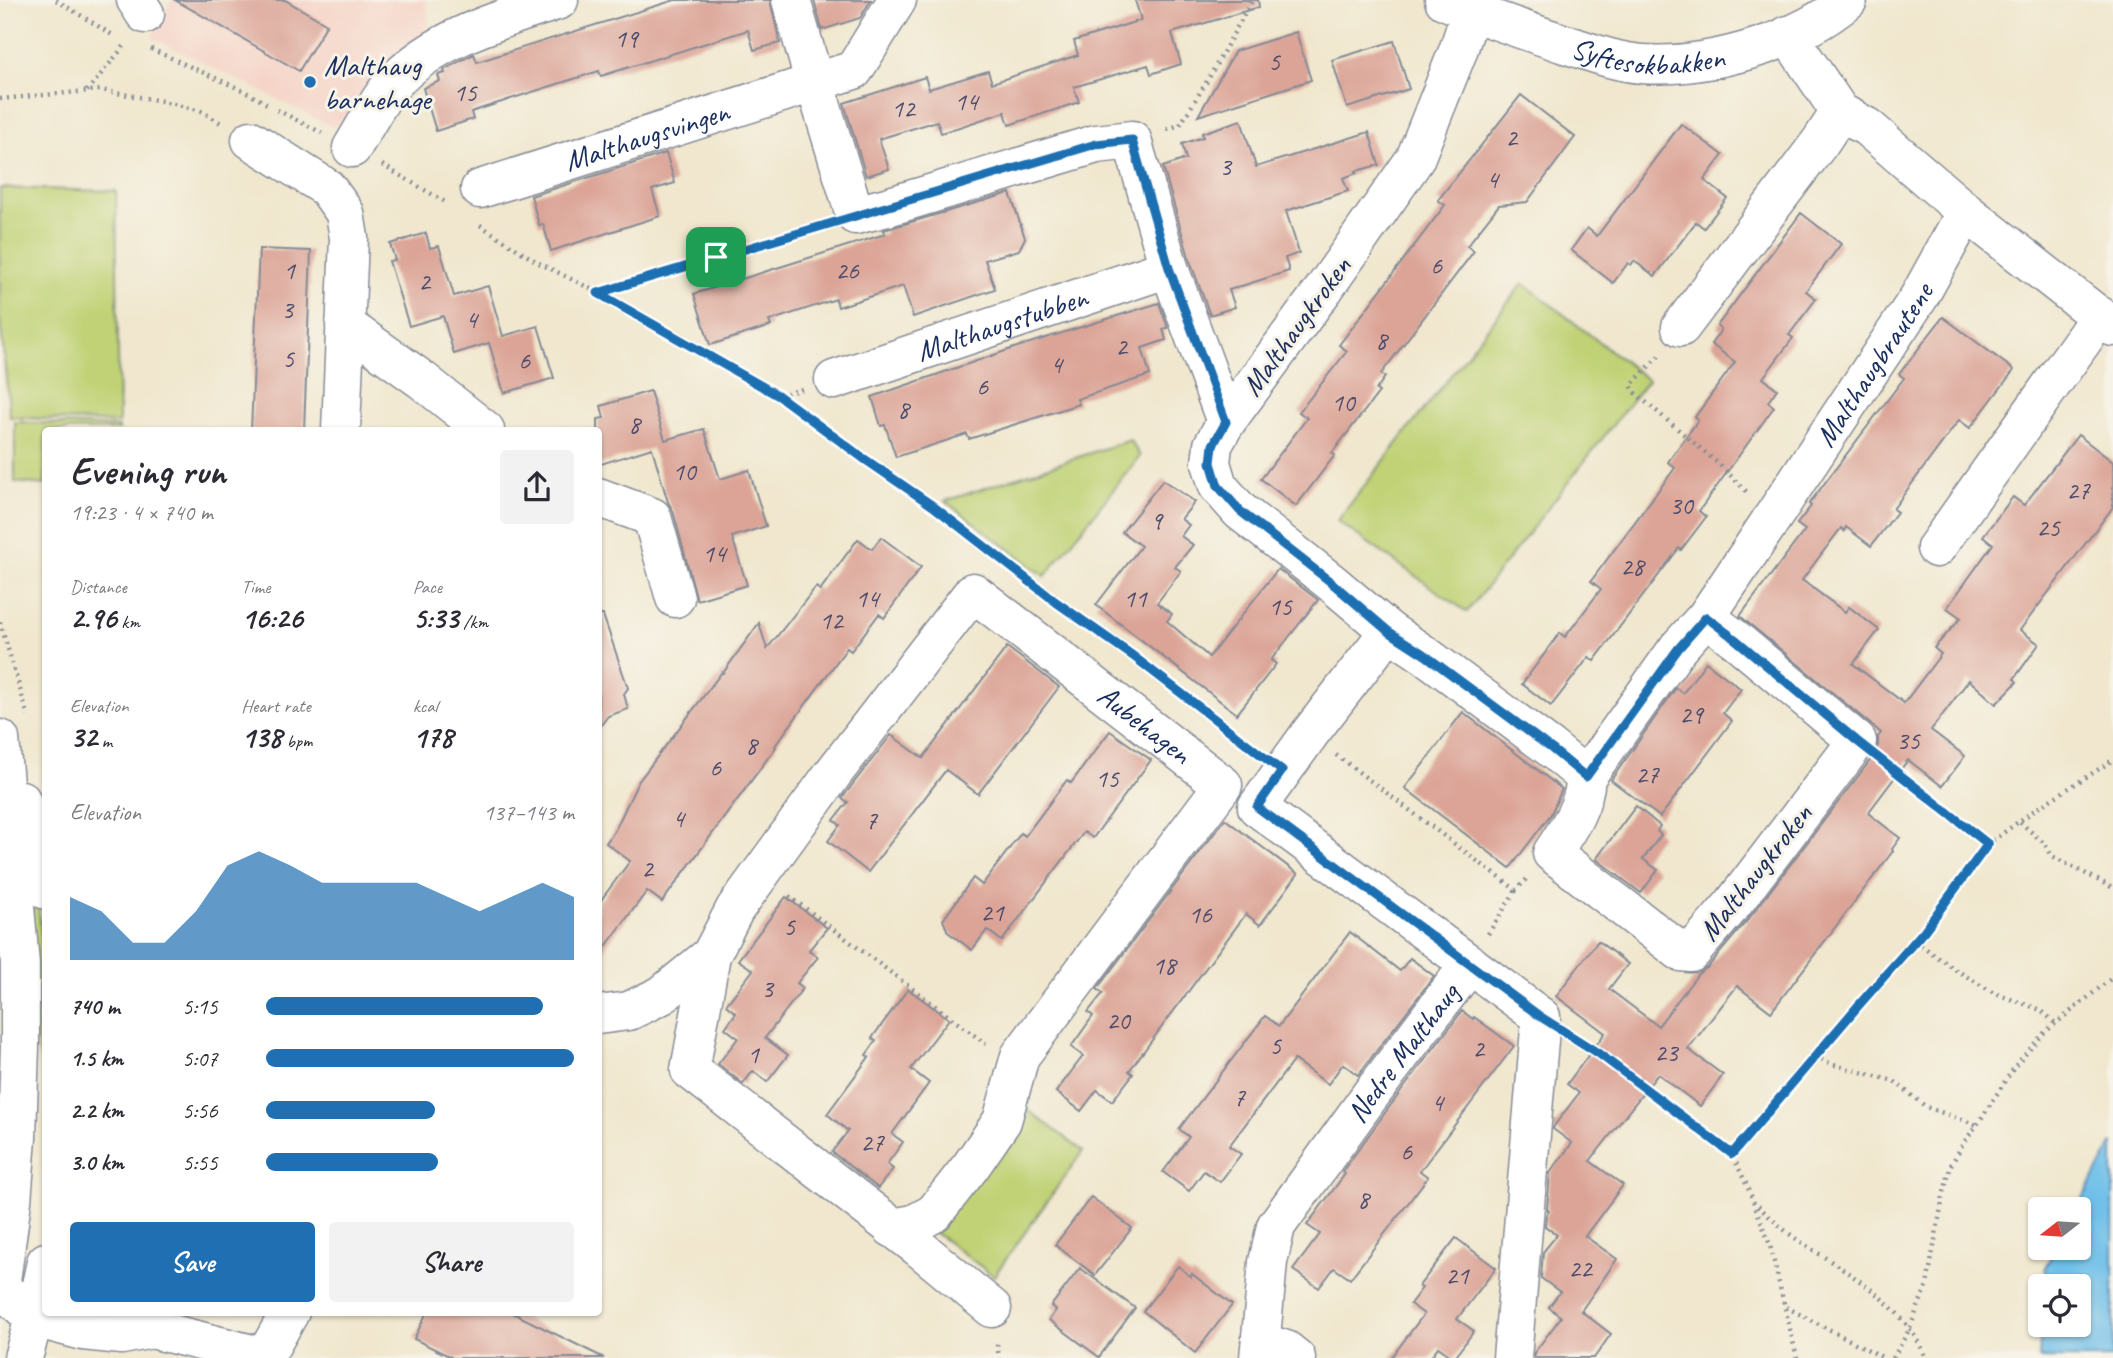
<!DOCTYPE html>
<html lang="en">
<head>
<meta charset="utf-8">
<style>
  body { margin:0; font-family:Caveat,sans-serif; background:#f2f2f3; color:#2b2b33; height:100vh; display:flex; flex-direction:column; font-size:26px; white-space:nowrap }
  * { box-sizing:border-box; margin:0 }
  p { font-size:23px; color:#7c7c81 }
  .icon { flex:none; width:38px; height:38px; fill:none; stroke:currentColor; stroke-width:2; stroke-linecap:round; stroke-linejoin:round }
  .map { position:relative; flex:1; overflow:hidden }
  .side { position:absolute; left:42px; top:427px; width:560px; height:889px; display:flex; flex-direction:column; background:#fff; border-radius:7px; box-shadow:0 2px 5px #0004 }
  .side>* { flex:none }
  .needle { width:46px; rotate:253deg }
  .controls { position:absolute; left:2028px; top:1197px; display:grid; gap:14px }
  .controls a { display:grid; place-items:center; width:63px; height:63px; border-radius:7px; background:#fff; box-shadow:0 2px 5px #0004; font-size:35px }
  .pin { position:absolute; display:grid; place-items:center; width:60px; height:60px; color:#fff; margin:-30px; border-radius:14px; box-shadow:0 4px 10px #0006 }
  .round { display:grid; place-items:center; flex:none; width:74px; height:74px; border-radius:7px; background:#f2f2f3 }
  .overview { display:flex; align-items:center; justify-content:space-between; height:119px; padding:0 28px }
  h1 { font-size:38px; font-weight:700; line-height:52px }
  .figures { display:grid; grid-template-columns:repeat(3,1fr); gap:10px; height:119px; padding:7px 28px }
  .figures div { display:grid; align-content:center }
  .figures b { font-size:30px; font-weight:700 }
  .figures small { font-size:19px; font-weight:400 }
  .figures p { font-size:19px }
  .chart { height:196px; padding:14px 28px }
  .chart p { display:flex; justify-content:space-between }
  .chart svg { width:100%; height:126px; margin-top:7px; fill:#1f6fb2; opacity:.7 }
  .button { display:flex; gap:14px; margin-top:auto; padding:14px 28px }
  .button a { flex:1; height:80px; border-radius:7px; background:#1f6fb2; color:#fff; font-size:28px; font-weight:700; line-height:80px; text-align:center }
  .button a+a { background:#f2f2f3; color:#2b2b33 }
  ul { padding:0 28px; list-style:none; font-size:23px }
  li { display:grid; grid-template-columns:112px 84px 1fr; align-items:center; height:52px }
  li i { height:18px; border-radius:9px; background:#1f6fb2 }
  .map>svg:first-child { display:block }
  .built { fill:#f6d1c5 }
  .green { fill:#c0d275; stroke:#6e806a; stroke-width:2 }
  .water { fill:#6ebfe9; stroke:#4477a4; stroke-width:2 }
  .building { fill:#dba497 }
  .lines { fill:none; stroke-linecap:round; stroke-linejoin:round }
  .minor-casing { stroke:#868b96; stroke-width:41 }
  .major-casing { stroke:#868b96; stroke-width:41 }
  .path { stroke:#868b96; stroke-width:4.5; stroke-dasharray:2 5; stroke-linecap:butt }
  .minor { stroke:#fff; stroke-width:38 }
  .major { stroke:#fff; stroke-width:38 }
  .route-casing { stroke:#fff; stroke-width:14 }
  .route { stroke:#1f6fb2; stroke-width:9 }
  .poi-dot { fill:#1f6fb2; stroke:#f7f3e8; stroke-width:2.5 }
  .labels { text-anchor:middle; stroke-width:6; stroke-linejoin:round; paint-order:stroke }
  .number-label { font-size:26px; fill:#4b4c6c }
  .street-label { font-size:30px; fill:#1b2f5e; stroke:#f7f3e8 }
  .poi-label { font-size:30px; fill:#1b2f5e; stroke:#f7f3e8; text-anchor:start }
</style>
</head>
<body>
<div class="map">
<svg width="2113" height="1358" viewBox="0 0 2113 1358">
  <rect width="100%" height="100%" fill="#f7f3e8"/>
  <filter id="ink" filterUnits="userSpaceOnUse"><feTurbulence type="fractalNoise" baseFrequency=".0143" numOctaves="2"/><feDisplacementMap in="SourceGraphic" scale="14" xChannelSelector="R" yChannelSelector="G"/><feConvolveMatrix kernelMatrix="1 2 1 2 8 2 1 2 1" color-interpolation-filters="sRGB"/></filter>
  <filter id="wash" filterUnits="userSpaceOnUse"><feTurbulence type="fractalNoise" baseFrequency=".00686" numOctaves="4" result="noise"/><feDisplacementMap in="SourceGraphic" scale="28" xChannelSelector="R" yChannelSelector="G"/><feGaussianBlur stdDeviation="1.57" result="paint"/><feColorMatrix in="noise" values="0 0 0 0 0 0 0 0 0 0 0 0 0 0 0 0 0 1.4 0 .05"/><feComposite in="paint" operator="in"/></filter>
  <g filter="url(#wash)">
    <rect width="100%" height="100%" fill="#f0e7ce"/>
    <!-- built -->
    <polygon class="built" points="172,0 426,0 430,31 333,127 151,37"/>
    <!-- green -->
    <g class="green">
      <polygon points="0,188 116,191 119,423 10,417 0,318"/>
      <polygon points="1523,283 1648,380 1467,612 1337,521"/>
      <polygon points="15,422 119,427 119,430 46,430 45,485 15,482"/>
      <polygon points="1130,440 1140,456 1045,576 945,501"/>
      <polygon points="35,897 38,905 45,963 45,1079 36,1038 29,926"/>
      <polygon points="1025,1108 1083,1151 994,1276 934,1232"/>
    </g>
    <!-- water -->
    <polygon class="water" points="2113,1143 2113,1358 2039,1358 2041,1325 2079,1325 2079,1286 2044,1286 2045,1267 2056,1248 2079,1248 2079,1209 2077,1209"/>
    <g id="blocks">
      <!-- building -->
      <g class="building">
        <polygon points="175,0 285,0 327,24 299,71"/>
        <polygon points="675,0 770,0 780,43 754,50 748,30 601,76 599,71 526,94 471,112 473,119 436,131 423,88 440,81 438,75 445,73 444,70 462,60 474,54 477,62"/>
        <polygon points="814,0 871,0 860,18 822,30"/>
        <polygon points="1135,0 1258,0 1259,7 1172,33 1181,64 1151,74 1148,65 1074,87 1079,102 1009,125 1005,112 941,133 937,121 879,139 889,169 866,176 844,103 925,77 929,89 988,71 992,83 1078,55 1074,41 1141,20"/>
        <polygon points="1296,32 1311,80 1198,116 1235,51"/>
        <polygon points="1394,41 1409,89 1347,108 1332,60"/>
        <polygon points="1521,95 1575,137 1527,202 1499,205 1467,246 1474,251 1381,374 1385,377 1376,390 1379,392 1332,453 1335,455 1296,506 1261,479 1307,418 1299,412 1347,351 1339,345 1445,205 1438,200"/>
        <polygon points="1241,120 1256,167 1369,132 1379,165 1356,171 1357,173 1343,178 1348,191 1286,211 1299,253 1285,258 1289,271 1229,290 1235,307 1210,315 1190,261 1163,167 1186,159 1182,144 1203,137 1202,133"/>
        <polygon points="1681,124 1723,155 1704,180 1727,198 1704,228 1696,222 1655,276 1634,261 1631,265 1628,263 1613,283 1571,250 1587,228 1597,236"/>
        <polygon points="666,153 675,183 652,190 660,216 551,251 543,224 539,225 531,196"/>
        <polygon points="1010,193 1025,238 1019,250 985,260 995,289 913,317 903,286 838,307 836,299 769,321 771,326 710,345 694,294 885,234 884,230"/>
        <polygon points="1801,213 1841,244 1806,291 1816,299 1789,335 1793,338 1763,378 1777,389 1768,402 1774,407 1699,511 1706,517 1681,550 1679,548 1594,661 1589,657 1551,706 1522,684 1560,633 1565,637 1601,589 1591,581 1675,468 1668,462 1698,420 1695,417 1735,362 1711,344 1721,330 1717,326"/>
        <polygon points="426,233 430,248 439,246 454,296 488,286 503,336 538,326 554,378 504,393 489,343 454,354 443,316 409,326 389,261 395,260 390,244"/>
        <polygon points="259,249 311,251 304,430 251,430"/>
        <polygon points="1159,303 1168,328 1163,329 1166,340 1142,348 1150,375 1077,399 1079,404 969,439 967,434 896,457 885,425 881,426 872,397 1020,346"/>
        <polygon points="1943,317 2014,370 1970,428 1959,420 1893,509 1897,512 1871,546 1846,527 1844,531 1841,528 1802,580 1845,612 1849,607 1879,630 1853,664 1904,703 1941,654 1934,648 1961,618 1947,608 1993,544 1983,536 2013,497 2024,505 2078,435 2113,462 2113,507 2020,630 2039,644 2014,679 2017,682 1996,704 1969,680 1931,730 1965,756 1942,786 1908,760 1868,813 1900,838 1892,849 1893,851 1771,1012 1737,986 1688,1049 1723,1075 1700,1106 1658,1074 1590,1161 1623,1185 1585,1236 1617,1259 1581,1311 1611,1334 1594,1358 1534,1358 1534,1353 1561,1317 1549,1307 1560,1292 1541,1278 1543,1252 1557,1235 1545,1226 1546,1215 1549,1211 1547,1209 1550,1173 1572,1143 1553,1129 1554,1126 1579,1093 1567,1084 1605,1033 1556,996 1598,941 1628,964 1609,989 1658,1026 1698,974 1708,967 1750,917 1875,754 1878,745 1878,737 1881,733 1740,616 1805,530 1797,524 1811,506 1809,504 1904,378 1899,374"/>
        <polygon points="650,391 665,440 704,429 720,479 749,470 766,526 732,537 747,585 697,600 673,511 668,502 652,448 598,465 598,419 604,418 601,406"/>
        <polygon points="1163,480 1195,502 1181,519 1189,525 1181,536 1193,545 1175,567 1181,571 1157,603 1172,614 1167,621 1209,657 1278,569 1318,600 1271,660 1276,664 1237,714 1096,605 1141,546 1122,532"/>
        <polygon points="881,537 921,567 884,618 879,614 851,651 847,648 775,746 776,747 662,902 647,891 598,957 598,904 630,861 606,843 615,830 638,782 722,672 723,673 759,623 767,649 816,587 820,590 858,539 872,549"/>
        <polygon points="598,615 603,615 628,688 624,694 628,709 608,716 598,729"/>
        <polygon points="1007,647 1059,687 978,794 946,770 868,872 828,841 840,825 834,820 848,802 842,798 891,735 923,758"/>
        <polygon points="1706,662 1741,689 1723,713 1732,721 1660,817 1611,780 1676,688 1683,693"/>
        <polygon points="1463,712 1562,789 1551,814 1510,868 1405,788"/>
        <polygon points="1110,731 1151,760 1093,838 1084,832 1002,941 987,930 972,950 948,932 943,920 973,878 982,885 1021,833 1025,836 1067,780 1071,783"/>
        <polygon points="1636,806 1660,826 1657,831 1661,835 1643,859 1658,870 1641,893 1596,859"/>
        <polygon points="1225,819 1298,874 1260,925 1246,914 1129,1071 1133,1074 1112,1101 1097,1090 1081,1111 1056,1092 1083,1056 1071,1047 1093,1016 1088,1012 1103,993 1097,989"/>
        <polygon points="786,897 827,928 809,950 818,957 797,983 803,988 765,1038 788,1055 767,1082 753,1071 743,1084 718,1064 738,1038 725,1028 736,1013 726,1005 753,970 738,960"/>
        <polygon points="1350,932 1400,971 1410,958 1434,976 1358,1075 1343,1064 1328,1084 1294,1060 1229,1146 1241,1154 1220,1182 1204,1171 1189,1191 1163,1172 1189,1137 1179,1129 1265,1016 1279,1026"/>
        <polygon points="908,989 949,1019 911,1069 929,1083 892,1134 903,1142 887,1164 893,1169 878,1188 832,1152 848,1131 827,1114 869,1057 866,1055 876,1041 872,1038"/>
        <polygon points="1462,1011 1473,1019 1474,1017 1514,1046 1420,1171 1428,1177 1350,1279 1334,1268 1319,1288 1293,1270 1320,1234 1307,1225 1345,1174 1342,1172 1387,1110"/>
        <polygon points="1091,1197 1132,1228 1095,1275 1055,1245"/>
        <polygon points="1456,1238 1496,1268 1457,1319 1474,1331 1454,1358 1438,1347 1430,1358 1391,1358 1424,1314 1410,1304 1422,1288 1419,1286"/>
        <polygon points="1178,1266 1191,1277 1192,1274 1232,1305 1195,1353 1143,1311"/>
        <polygon points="1080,1268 1135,1308 1099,1357 1049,1320 1056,1310 1051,1306"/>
        <polygon points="427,1312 511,1312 604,1358 453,1358 414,1339"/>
      </g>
    </g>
  </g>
  <g filter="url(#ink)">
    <use href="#blocks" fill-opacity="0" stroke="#868b96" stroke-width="2"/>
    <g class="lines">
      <!-- minor casing -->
      <g class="minor-casing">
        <g id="minor">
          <polyline points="136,0 145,14"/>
          <polyline points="791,0 815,84 855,215 887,207 1096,144 1132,140 1169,268 1226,422"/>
          <path id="s1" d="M 1444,0 C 1483,17 1524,30 1565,44 C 1590,52 1616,62 1642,64 C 1707,68 1798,43 1848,0"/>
          <polyline points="1471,11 1458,51 1415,159 1324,289 1226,422 1213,445 1211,463 1218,486 1240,511 1332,583 1389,631 1425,655 1552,749 1586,777"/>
          <polyline points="1788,35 1840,112 1867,127 1966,212 2113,327"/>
          <polyline points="251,140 327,188 345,213 349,238 341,430"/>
          <path d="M 352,148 C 364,129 381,94 396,80 C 439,36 503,19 559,0"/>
          <path id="s2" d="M 480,189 L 854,70 L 897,0"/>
          <polyline points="345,325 422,380 485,430"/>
          <polyline points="1681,327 1821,141 1840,112"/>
          <path id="s3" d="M 834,380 L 1169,268"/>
          <polyline points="598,497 652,517 675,598"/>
          <polyline points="1936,548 2100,316"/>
          <path id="s4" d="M 1706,617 L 1735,639 L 1857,741 L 1733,904 L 1691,953 L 1681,952 L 1552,853 C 1568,829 1584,807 1586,777 L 1678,648 L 1706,617 L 1745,559 L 1919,297 L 1966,212"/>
          <polyline points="1389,631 1311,732 1257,807 1541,1017 1512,1358"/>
          <polyline points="711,955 690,1070 918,1247 992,1308"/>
          <path id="s5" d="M 598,1015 L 629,1011 L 662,995 L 711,955 L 735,909 L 832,775 L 973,592 L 1223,785 L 1020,1056 L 1002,1121 L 971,1166 L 934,1213 L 914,1224 L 892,1228"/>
          <polyline points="0,1287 34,1318 83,1331 122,1335 152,1329"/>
          <polyline points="132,1313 152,1329 264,1357"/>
          <polyline points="1261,1342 1286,1350 1296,1358"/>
          <polyline points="264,1358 290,1312"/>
          <path id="s6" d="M 1259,1358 L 1268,1262 L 1276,1226 L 1369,1097 L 1470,964"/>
        </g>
      </g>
      <!-- major casing -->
      <g class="major-casing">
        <g id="major">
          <polyline points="0,739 20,963 20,1046 17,1138 12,1201 0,1288"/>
          <polyline points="21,800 31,828 46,890"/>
          <polyline points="23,1358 34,1318 46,1262"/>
        </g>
      </g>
      <!-- path -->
      <g class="path">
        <polyline points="56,0 114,36"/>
        <polyline points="151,49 242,90 269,105"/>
        <polyline points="87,91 125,45"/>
        <polyline points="0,99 100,90 162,101 201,111 221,123"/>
        <polyline points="277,110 322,133"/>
        <polyline points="1167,129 1180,125 1209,78 1252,0"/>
        <polyline points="382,165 447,203"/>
        <polyline points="480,225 537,262 599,293 779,396 863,458 933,506 1056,602 1133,657 1255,749"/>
        <polyline points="599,293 822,225"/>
        <polyline points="1659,356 1631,385 1634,392 1720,465 1748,493"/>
        <polyline points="780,396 802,389"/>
        <polyline points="0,622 28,716"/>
        <polyline points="1336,755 1516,890 1527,879"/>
        <polyline points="1884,762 1988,844"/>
        <polyline points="2020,822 2045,844 2052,856 2113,888"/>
        <polyline points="789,896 986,1044"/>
        <polyline points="1488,934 1516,890"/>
        <polyline points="1915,941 1956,970 1994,993 2041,1010 2056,1024"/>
        <polyline points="1575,1039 1598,1053 1732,1154"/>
        <polyline points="1815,1056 1831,1064 1894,1081 1926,1107 1977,1125"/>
        <path d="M 1758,1206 C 1770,1217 1782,1229 1795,1238 C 1844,1271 1903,1301 1926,1358"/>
        <polyline points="1786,1307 1884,1358"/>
        <polyline points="997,1344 999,1358"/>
        <polyline points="1797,1358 1770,1245 1749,1190 1732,1154 1858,1005 1924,931 1988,844 2036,809 2113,760"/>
        <polyline points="1893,1358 1909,1330 1927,1285 1943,1196 1951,1165 1964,1142 1977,1125 2015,1066 2044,1033 2113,977"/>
      </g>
      <!-- minor -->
      <use href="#minor" class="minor"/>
      <!-- major -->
      <use href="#major" class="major"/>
    </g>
  </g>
  <g class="lines" filter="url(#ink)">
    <!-- route casing -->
    <g class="route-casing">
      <polygon id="route" points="1132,140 1169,268 1226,422 1213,445 1211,463 1218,486 1240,511 1332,583 1388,631 1425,655 1552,749 1586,777 1678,649 1706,617 1735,639 1857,741 1988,844 1924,931 1858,1006 1732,1154 1598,1053 1541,1017 1257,807 1282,771 1133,656 1056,602 933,506 863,458 779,396 598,293 1096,144"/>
    </g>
    <!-- route -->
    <use href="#route" class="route"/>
  </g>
  <!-- markers -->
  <circle class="poi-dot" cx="310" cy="82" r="7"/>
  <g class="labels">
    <!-- number labels -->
    <g class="number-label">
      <text x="626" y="47">19</text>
      <text x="1274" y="70">5</text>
      <text x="465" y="101">15</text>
      <text x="966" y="110">14</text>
      <text x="903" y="117">12</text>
      <text x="1511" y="146">2</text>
      <text x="1225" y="175">3</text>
      <text x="1492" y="188">4</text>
      <text x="1436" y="274">6</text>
      <text x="289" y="279">1</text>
      <text x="847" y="279">26</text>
      <text x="424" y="290">2</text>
      <text x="287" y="318">3</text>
      <text x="471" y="328">4</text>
      <text x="1381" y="349">8</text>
      <text x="1121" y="355">2</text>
      <text x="288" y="367">5</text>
      <text x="524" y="369">6</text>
      <text x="1056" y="373">4</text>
      <text x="982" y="395">6</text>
      <text x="1343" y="411">10</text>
      <text x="903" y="418">8</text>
      <text x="634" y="433">8</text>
      <text x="684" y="480">10</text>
      <text x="2078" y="499">27</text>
      <text x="1681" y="514">30</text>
      <text x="1156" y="529">9</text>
      <text x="2048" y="536">25</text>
      <text x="714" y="562">14</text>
      <text x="1632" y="575">28</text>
      <text x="867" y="607">14</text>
      <text x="1135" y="607">11</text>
      <text x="1280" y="615">15</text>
      <text x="831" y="629">12</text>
      <text x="1691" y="723">29</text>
      <text x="1908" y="749">35</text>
      <text x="751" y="754">8</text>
      <text x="715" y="776">6</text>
      <text x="1647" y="783">27</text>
      <text x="1107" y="787">15</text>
      <text x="678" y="827">4</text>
      <text x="871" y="829">7</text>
      <text x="647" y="877">2</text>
      <text x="992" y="921">21</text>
      <text x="1200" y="923">16</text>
      <text x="789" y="935">5</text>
      <text x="1164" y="974">18</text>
      <text x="767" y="997">3</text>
      <text x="1118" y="1029">20</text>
      <text x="1275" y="1054">5</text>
      <text x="1478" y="1057">2</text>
      <text x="1666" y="1061">23</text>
      <text x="753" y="1063">1</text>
      <text x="1239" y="1106">7</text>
      <text x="1437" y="1111">4</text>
      <text x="872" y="1151">27</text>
      <text x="1406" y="1160">6</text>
      <text x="1363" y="1208">8</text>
      <text x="1580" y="1277">22</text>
      <text x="1457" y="1284">21</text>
    </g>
    <!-- street labels -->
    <g class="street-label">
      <text dy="10" stroke="none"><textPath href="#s1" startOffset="214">Syftesokbakken</textPath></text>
      <text dy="10" stroke="none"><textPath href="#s2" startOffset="175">Malthaugsvingen</textPath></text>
      <text dy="10" stroke="none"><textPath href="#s3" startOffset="177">Malthaugstubben</textPath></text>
      <text transform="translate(1296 326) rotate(-54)" y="10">Malthaugkroken</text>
      <text dy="10" stroke="none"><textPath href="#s4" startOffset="1225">Malthaugbrautene</textPath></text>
      <text dy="10" stroke="none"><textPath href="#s5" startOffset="796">Aubehagen</textPath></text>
      <text transform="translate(1755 872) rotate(-52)" y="10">Malthaugkroken</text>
      <text dy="10" stroke="none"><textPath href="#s6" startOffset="348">Nedre Malthaug</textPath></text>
    </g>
    <!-- poi labels -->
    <g class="poi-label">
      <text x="324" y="75">Malthaug<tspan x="324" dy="34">barnehage</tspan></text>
    </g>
  </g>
</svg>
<div class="controls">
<a><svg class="needle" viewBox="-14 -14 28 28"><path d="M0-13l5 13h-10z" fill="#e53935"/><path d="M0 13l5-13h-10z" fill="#7c7c81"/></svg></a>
<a><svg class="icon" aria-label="locate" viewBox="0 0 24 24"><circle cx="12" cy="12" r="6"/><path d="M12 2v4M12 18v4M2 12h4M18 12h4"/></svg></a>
</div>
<div class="pin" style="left:716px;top:257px;background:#1e9e55"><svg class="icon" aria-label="arrive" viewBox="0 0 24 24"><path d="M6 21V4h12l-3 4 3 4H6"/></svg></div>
<section class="side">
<div class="overview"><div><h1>Evening run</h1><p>19:23 · 4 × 740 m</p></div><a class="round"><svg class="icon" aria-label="share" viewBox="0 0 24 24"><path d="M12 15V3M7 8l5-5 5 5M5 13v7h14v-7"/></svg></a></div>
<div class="figures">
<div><p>Distance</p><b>2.96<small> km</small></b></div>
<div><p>Time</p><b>16:26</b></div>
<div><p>Pace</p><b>5:33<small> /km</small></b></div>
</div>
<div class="figures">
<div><p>Elevation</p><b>32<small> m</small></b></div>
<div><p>Heart rate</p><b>138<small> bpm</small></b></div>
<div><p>kcal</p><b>178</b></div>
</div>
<div class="chart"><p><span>Elevation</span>137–143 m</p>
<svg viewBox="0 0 160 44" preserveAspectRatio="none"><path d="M0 44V22L10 27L20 38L30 38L40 27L50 11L60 6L70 11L80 17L90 17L100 17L110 17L120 22L130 27L140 22L150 17L160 22V44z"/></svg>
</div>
<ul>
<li><b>740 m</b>5:15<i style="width:90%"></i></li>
<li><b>1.5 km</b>5:07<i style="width:100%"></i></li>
<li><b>2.2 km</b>5:56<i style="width:55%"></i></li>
<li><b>3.0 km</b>5:55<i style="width:56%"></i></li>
</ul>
<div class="button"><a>Save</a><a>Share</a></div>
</section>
</div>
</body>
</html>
